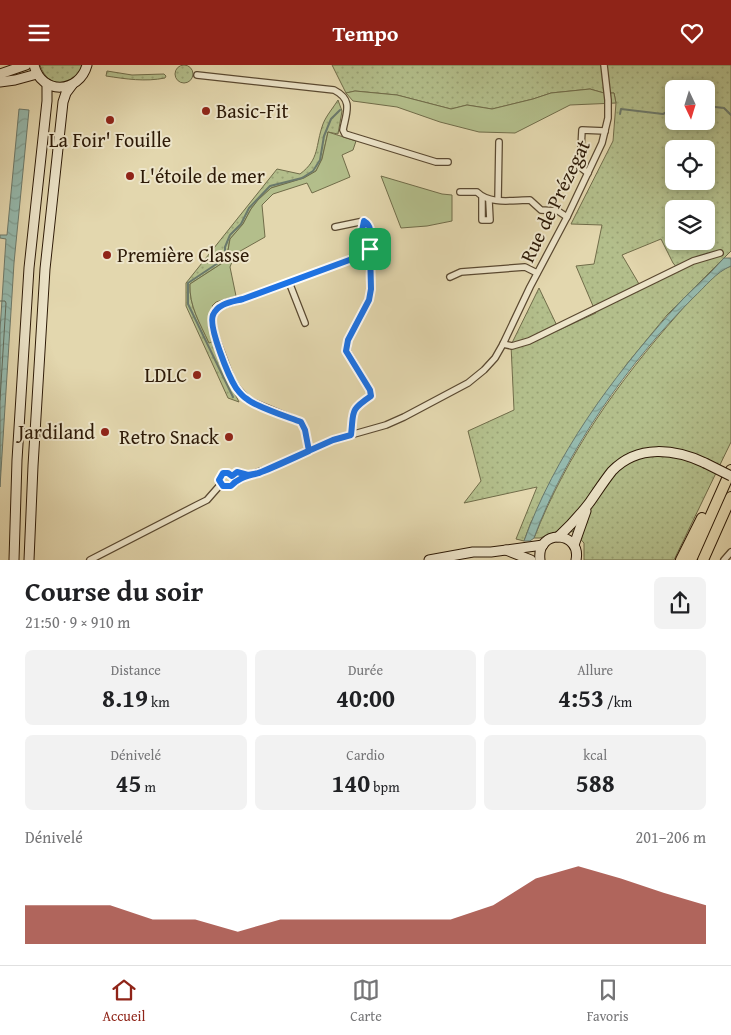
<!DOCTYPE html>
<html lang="fr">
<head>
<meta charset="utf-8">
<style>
  body { margin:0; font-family:"Gentium Book Plus",serif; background:#f2f2f2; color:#202124; height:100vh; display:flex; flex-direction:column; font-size:19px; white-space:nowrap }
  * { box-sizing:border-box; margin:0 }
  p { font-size:16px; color:#757577 }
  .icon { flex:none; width:28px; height:28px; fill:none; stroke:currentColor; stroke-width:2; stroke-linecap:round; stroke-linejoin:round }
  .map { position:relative; height:495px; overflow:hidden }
  .sheet { display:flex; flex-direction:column; background:#fff; flex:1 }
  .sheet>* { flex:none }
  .needle { width:32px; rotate:176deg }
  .buttons { position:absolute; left:665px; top:15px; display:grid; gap:10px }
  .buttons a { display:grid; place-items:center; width:50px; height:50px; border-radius:8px; background:#fff; box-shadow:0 2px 8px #0003; font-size:25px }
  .pin { position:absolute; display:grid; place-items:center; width:42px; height:42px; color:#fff; margin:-21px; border-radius:10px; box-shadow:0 2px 8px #0006 }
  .round { display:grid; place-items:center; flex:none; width:52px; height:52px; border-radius:8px; background:#f2f2f2 }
  .overview { display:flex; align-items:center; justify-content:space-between; height:85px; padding:0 25px }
  h1 { font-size:28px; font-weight:700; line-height:38px }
  .figures { display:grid; grid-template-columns:repeat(3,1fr); gap:8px; height:85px; padding:5px 25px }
  .figures div { display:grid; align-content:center; border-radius:8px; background:#f2f2f2; text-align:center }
  .figures b { font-size:25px; font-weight:700 }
  .figures small { font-size:14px; font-weight:400 }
  .figures p { font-size:14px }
  .chart { height:140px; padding:10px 25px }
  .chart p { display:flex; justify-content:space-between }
  .chart svg { width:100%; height:90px; margin-top:5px; fill:#8f2418; opacity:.7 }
  header { display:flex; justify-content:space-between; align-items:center; height:65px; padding:0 25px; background:#8f2418; color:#fff; font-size:22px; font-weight:700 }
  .tab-bar { display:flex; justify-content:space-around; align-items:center; height:70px; border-top:1px solid #e0e0e0; background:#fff; font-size:14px; color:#757577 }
  .tab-bar a { display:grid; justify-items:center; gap:2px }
  .tab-bar .current { color:#8f2418 }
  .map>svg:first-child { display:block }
  .grass { fill:url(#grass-dots); stroke:#706c49; fill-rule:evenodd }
  .garden { fill:#b3be8b; stroke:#706c49 }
  .water { fill:url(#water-waves); stroke:#6b796b }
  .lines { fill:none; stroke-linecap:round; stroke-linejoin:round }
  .shore { stroke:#616a5a; stroke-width:1 }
  .stream { stroke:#6b796b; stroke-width:2 }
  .street-casing { stroke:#5a4931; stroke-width:8 }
  .secondary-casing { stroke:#2d1a07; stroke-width:11 }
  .highway-casing { stroke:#2d1a07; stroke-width:12 }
  .street { stroke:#ede5ca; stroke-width:5.5 }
  .secondary { stroke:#ede5ca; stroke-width:9 }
  .highway { stroke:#e3d7ae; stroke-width:10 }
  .secondary-bridge-casing { stroke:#2d1a07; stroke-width:11; stroke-linecap:butt }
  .secondary-bridge { stroke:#ede5ca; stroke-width:9 }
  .route-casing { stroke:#fff; stroke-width:10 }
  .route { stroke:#1a73e8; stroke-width:6 }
  .poi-dot { fill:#8f2418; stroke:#ede5ca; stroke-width:2 }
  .labels { text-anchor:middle; stroke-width:4; stroke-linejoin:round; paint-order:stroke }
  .poi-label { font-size:20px; fill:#2d1a07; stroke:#ede5ca; text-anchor:start }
  .street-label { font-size:20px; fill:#2d1a07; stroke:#ede5ca }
</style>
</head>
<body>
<header><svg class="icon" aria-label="menu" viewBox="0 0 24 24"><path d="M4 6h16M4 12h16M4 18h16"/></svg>Tempo<svg class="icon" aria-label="heart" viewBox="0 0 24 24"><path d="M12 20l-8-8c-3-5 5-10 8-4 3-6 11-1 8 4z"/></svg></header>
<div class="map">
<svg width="731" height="495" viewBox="0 0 731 495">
  <defs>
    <pattern id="grass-dots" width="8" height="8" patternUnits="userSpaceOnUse" patternTransform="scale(1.25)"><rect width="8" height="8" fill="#b3be8b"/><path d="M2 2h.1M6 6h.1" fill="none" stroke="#9aa376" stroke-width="1.8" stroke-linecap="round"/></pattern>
    <pattern id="water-waves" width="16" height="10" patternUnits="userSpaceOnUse" patternTransform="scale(1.25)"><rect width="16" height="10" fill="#95b9ad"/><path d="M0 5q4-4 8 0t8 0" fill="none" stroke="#819e93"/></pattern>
  </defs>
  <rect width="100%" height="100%" fill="#e3d7ae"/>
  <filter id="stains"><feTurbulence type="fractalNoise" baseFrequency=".004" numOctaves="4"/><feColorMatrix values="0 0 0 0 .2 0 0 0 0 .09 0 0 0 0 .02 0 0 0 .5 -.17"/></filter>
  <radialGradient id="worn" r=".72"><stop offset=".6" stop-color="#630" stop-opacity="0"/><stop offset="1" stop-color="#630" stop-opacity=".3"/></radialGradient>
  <!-- grass -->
  <g class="grass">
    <path d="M 40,0 L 83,0 C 73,22 48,25 40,0 Z"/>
    <path d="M 332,0 L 731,0 L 731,186 L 667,250 L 626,300 L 531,457 L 524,476 L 516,474 L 537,422 L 464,438 L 481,416 L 468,366 L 514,345 L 511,280 L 539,223 L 559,265 L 596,248 L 576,201 L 594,199 L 602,160 L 571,159 L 613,76 L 616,38 L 614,28 L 604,28 L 590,24 L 551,28 L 533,34 L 492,44 L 467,40 L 451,44 L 397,30 L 355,26 L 346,28 ZM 674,24 L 706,24 L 706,56 L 674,56 ZM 674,84 L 706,84 L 706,116 L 674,116 ZM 674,144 L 706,144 L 706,176 L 674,176 ZM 661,174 L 673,198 L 679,205 L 642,224 L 622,190 Z"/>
    <circle cx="184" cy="9" r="9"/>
    <path d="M 107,6 L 132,10 L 164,9 L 166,11 L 165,13 C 145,17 126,14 106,11 Z"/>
    <path d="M 338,35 L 342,46 L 338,69 L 328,67 L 322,94 L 316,106 L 304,113 L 271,123 L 258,135 L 251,144 L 243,159 L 230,174 L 227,191 L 224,197 L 190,219 C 189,241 200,258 209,277 L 214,276 L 221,300 L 239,337 L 228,333 L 186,241 L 186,218 L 277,104 L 300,109 C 320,94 315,81 323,59 C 326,51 333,43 338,35 Z"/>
    <path d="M 731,201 L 731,377 L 674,495 L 584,495 L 584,478 L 574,467 L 561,465 L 540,473 L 534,473 C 567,389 618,317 678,249 C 691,234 712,208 731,201 Z"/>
  </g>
  <!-- garden -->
  <g class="garden">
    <polygon points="590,24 604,28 614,28 616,38 570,40 515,68 479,67 440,57 397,42 353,36 346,28 355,26 397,30 451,44 467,40 492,44 533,34 551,28"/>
    <path d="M 328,67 L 356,76 L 353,85 L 342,90 L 350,112 L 312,128 L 307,118 L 273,129 L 262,140 L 265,172 L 235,189 L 230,202 L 236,231 L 216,237 L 212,241 L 213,242 C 205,254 210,264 214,276 L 209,278 C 200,258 189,241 190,219 L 224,197 L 227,191 L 230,174 L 243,159 L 251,144 L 258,135 L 271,123 L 304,113 L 316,106 L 322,94 Z"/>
    <polygon points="381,111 442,129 452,130 452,156 427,161 401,163"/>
  </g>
  <!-- water -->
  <g class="water">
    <polygon points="19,44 29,45 14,198 0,422 0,265 6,174 0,173 0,170 7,170"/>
    <path d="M 724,193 L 731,193 L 731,201 C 716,207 705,222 693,233 C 629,297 565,387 534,473 L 530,476 L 524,476 C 555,390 611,314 671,247 C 687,228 708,212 724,193 Z"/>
  </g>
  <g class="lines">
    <!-- shore -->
    <polyline class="shore" points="0,236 5,236 6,238 0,335"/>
    <!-- stream -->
    <g class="stream">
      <polyline points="706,41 724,43 731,50"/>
      <polyline points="620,49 621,44 663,49 674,43"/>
      <polyline points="233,332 188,239 188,218 221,196 225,191 225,182 230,170 241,159 249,143 270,121 302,113 313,106 320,95 324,71 331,54 340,45"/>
    </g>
    <!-- street casing -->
    <g class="street-casing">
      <g id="street">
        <path d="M 197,10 L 334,25 C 354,35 346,48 343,65 L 345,69 L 436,97 L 448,97"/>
        <polyline points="588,108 580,102 582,65 605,66"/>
        <path d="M 460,127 L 477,127 C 490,140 513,135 530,135 L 541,145 L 558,146 L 567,152"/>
        <polyline points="482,133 482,155 490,155 489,136"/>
        <polyline points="498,135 499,77"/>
        <path d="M 335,162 L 364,156 L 369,160 L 371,166 L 369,193 L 371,224 L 369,235 L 348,275 L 347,286 L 370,325 L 371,331 C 349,346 354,346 351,370"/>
        <polyline points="450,212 461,207 525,202 537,208"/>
        <polyline points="289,217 305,258"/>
        <polyline points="503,279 512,281 529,276 693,196 720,188"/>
        <polyline points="309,386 305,365 301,357 248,335 237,323 231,313 214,268 212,254 216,245 220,241 243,234 352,194 357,189 364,156"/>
        <polyline points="233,411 228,408 223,408 219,415 221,419 228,422 248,410 271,403 333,375 386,360 404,352 468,318 484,305 495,293 503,279 530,222 567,152 602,78 608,53 608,35 604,0"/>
        <polyline points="233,411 237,407 248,410"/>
        <polyline points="90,495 197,440 207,435 221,419"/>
        <polyline points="724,495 731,487"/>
      </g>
    </g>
    <!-- secondary casing -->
    <g class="secondary-casing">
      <g id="secondary">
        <path d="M 34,0 C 41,30 79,29 87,0"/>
        <polyline points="0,9 26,0"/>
        <polyline points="0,17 15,15 37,9"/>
        <path d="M 558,472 C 570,461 580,450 590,437 C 597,427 604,416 612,406 C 638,379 675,384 705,398"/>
        <polyline points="574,480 586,446"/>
        <polyline points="506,485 531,495"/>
        <polyline points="14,495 17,395 29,203 47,36 47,19"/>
        <polyline points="29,495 33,401 45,204 63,37 66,28 72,20"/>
        <polyline points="429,495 473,487 491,487 543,480"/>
        <path d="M 540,495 C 536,463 582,466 576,495"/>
      </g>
    </g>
    <!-- highway casing -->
    <g class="highway-casing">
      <g id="highway">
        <polyline points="681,495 702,453"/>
        <polyline points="691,495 731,405"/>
        <polyline points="703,495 731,432"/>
      </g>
    </g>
    <!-- street -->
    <use href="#street" class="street"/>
    <!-- secondary -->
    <use href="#secondary" class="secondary"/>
    <!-- highway -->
    <use href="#highway" class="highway"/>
    <!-- secondary-bridge casing -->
    <g class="secondary-bridge-casing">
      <polyline id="secondary-bridge" points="705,398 731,411"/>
    </g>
    <!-- secondary-bridge -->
    <use href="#secondary-bridge" class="secondary-bridge"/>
  </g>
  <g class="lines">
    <!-- route casing -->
    <g class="route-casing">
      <path id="route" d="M 370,184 L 371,224 L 369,235 L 348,275 L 346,286 L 370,325 L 371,331 C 349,346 354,346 351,370 L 333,375 L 259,408 L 248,410 L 237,407 L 232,411 L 228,408 L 223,408 L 219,415 L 223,421 L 231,421 C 239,411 252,411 264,406 C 279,400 294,393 309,386 L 305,365 L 301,357 C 288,352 256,342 247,334 C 243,332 239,327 236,323 C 229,312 208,262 213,250 C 218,238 232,237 243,234 L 352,194 L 357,189 L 364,156 C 374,162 370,174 370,184"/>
    </g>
    <!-- route -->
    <use href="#route" class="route"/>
  </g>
  <!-- markers -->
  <g class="poi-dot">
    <circle cx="206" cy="46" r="5"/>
    <circle cx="110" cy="55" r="5"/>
    <circle cx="130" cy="111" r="5"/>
    <circle cx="107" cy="190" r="5"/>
    <circle cx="197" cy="310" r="5"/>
    <circle cx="105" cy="367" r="5"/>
    <circle cx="229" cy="372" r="5"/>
  </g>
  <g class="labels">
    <!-- poi labels -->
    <g class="poi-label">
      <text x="216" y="53">Basic-Fit</text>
      <text x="110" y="82" text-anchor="middle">La Foir' Fouille</text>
      <text x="140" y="118">L'étoile de mer</text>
      <text x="117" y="197">Première Classe</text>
      <text x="187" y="317" text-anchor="end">LDLC</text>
      <text x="95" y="374" text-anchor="end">Jardiland</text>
      <text x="219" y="379" text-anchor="end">Retro Snack</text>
    </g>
    <!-- street labels -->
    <g class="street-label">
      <text transform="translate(555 136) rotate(-64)" y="7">Rue de Prézegat</text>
    </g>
  </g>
  <rect width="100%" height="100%" filter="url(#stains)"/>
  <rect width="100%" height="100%" fill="url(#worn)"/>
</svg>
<div class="buttons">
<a><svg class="needle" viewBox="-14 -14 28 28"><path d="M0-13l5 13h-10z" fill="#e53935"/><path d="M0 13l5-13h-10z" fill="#757577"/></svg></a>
<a><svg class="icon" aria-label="locate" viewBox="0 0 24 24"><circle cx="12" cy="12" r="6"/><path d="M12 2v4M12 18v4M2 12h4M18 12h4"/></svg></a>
<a><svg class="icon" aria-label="layers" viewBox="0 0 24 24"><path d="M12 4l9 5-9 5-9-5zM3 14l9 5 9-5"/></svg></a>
</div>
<div class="pin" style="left:370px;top:184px;background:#1e9e55"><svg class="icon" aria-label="arrive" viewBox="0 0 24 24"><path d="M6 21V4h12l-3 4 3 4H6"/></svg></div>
</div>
<section class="sheet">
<div class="overview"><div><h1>Course du soir</h1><p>21:50 · 9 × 910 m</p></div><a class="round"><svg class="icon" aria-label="share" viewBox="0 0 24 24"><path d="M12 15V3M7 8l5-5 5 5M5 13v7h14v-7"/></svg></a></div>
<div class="figures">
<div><p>Distance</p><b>8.19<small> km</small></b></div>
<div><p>Durée</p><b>40:00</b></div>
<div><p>Allure</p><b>4:53<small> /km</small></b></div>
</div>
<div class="figures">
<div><p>Dénivelé</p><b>45<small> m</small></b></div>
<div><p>Cardio</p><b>140<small> bpm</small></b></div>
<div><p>kcal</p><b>588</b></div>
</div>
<div class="chart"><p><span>Dénivelé</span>201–206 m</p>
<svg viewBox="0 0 160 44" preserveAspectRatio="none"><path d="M0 44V25L10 25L20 25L30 32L40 32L50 38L60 32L70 32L80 32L90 32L100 32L110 25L120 12L130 6L140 12L150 19L160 25V44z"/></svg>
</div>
</section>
<nav class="tab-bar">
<a class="current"><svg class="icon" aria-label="home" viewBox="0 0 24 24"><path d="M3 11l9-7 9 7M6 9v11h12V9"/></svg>Accueil</a>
<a><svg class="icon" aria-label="map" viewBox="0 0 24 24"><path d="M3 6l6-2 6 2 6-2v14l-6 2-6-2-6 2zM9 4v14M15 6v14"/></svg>Carte</a>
<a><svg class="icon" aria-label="saved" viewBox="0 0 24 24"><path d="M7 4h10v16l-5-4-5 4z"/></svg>Favoris</a>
</nav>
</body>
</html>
